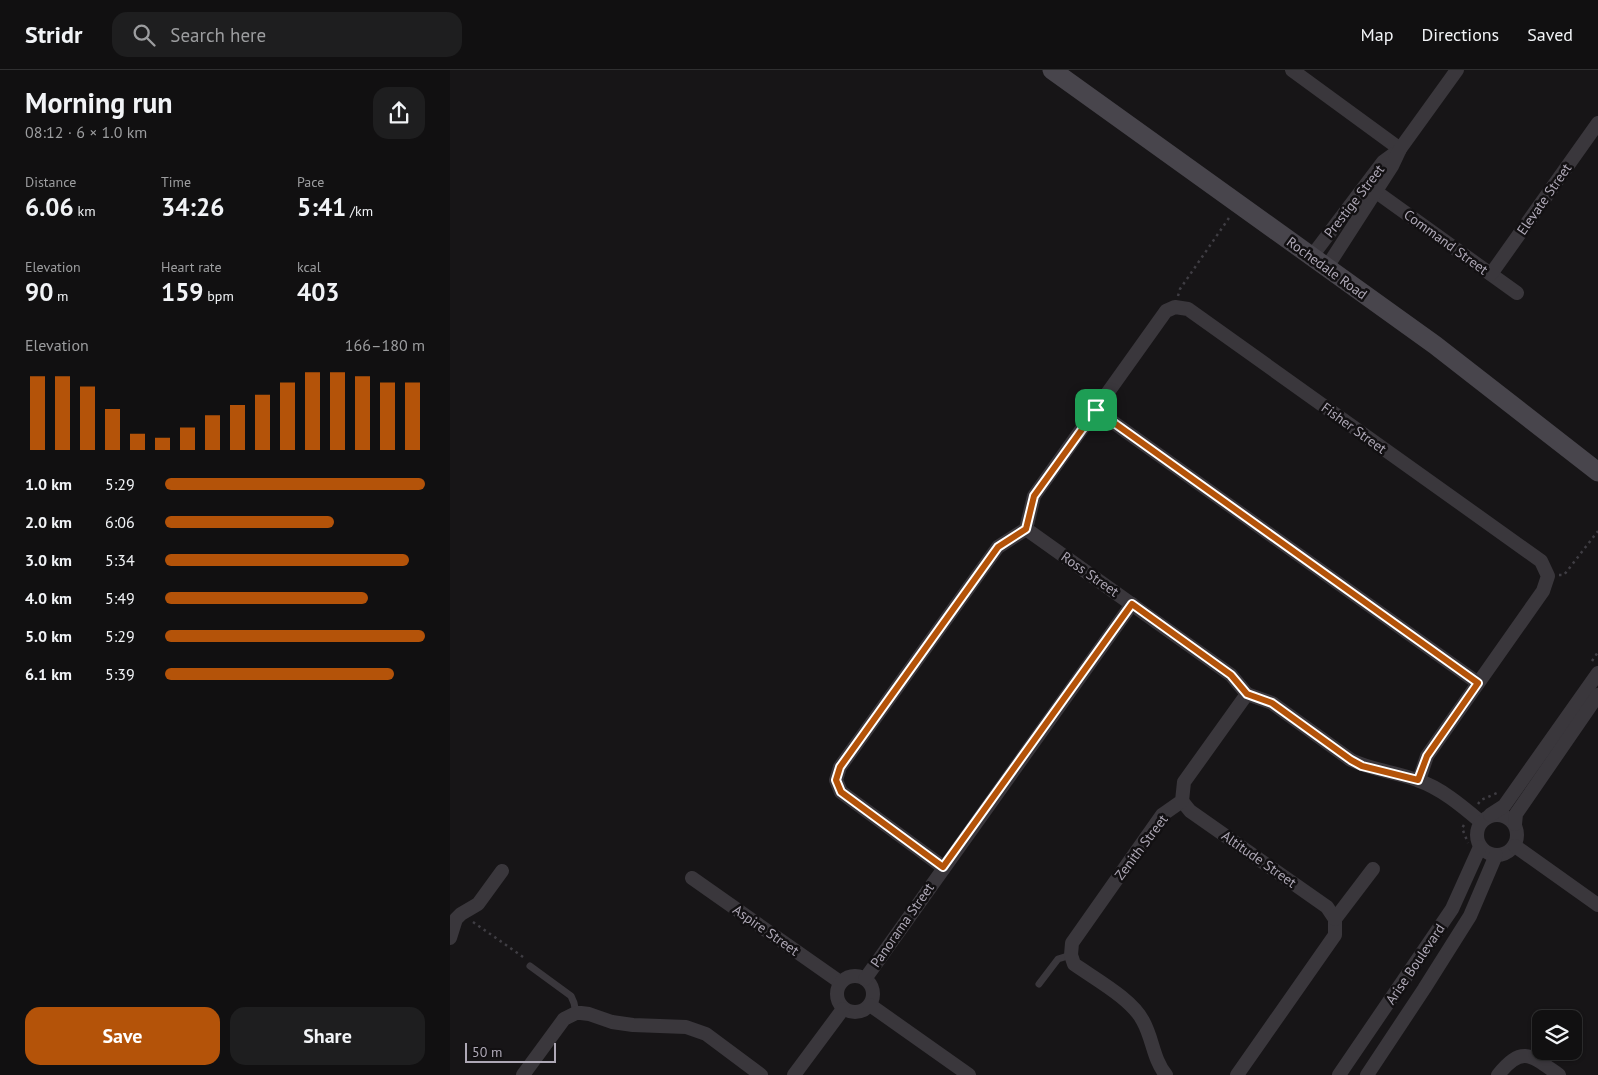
<!DOCTYPE html>
<html lang="en">
<head>
<meta charset="utf-8">
<style>
  body { margin:0; font-family:"PT Sans",sans-serif; background:#1e1e1f; color:#f1f3f6; height:100vh; display:flex; flex-direction:column; font-size:19px; white-space:nowrap }
  * { box-sizing:border-box; margin:0 }
  p { font-size:16px; color:#9c9d9f }
  .icon { flex:none; width:28px; height:28px; fill:none; stroke:currentColor; stroke-width:2; stroke-linecap:round; stroke-linejoin:round }
  .map { position:relative; flex:1; overflow:hidden }
  .details { display:flex; flex-direction:column; background:#111011; width:450px }
  .details>* { flex:none }
  .tools { position:absolute; left:1082px; top:940px; display:grid; gap:10px }
  .tools a { display:grid; place-items:center; width:50px; height:50px; border-radius:10px; background:#111011; box-shadow:0 1px 4px #0004,0 0 0 1px #303031; font-size:25px }
  .scale { position:absolute; left:15px; bottom:12px; width:91px; box-sizing:border-box; padding-left:5px; border:2px solid #aea8b6; border-top:0; font-size:14px; line-height:18px; white-space:nowrap; color:#aea8b6; -webkit-text-stroke:4px #121012; paint-order:stroke }
  .pin { position:absolute; display:grid; place-items:center; width:42px; height:42px; color:#fff; margin:-21px; border-radius:10px; box-shadow:0 2px 8px #0006 }
  .round { display:grid; place-items:center; flex:none; width:52px; height:52px; border-radius:15px; background:#1e1e1f }
  .head { display:flex; align-items:center; justify-content:space-between; height:85px; padding:0 25px }
  h1 { font-size:28px; font-weight:700; line-height:38px }
  .metrics { display:grid; grid-template-columns:repeat(3,1fr); gap:8px; height:85px; padding:5px 25px }
  .metrics div { display:grid; align-content:center }
  .metrics b { font-size:25px; font-weight:700 }
  .metrics small { font-size:14px; font-weight:400 }
  .metrics p { font-size:14px }
  .chart { height:140px; padding:10px 25px }
  .chart p { display:flex; justify-content:space-between }
  .chart svg { width:100%; height:90px; margin-top:5px; stroke:#b45309; stroke-width:6 }
  .button { display:flex; gap:10px; margin-top:auto; padding:10px 25px }
  .button a { flex:1; height:58px; border-radius:15px; background:#b45309; color:#fff; font-size:20px; font-weight:700; line-height:58px; text-align:center }
  .button a+a { background:#1e1e1f; color:#f1f3f6 }
  ul { padding:0 25px; list-style:none; font-size:16px }
  li { display:grid; grid-template-columns:80px 60px 1fr; align-items:center; height:38px }
  li i { height:12px; border-radius:6px; background:#b45309 }
  header { display:flex; align-items:center; gap:30px; box-sizing:border-box; height:70px; padding:0 25px; background:#111011; border-bottom:1px solid #303031 }
  header strong { font-size:24px }
  nav { display:flex; gap:28px; margin-inline-start:auto; font-size:18px }
  .search { width:350px; height:45px; background:#1e1e1f; display:flex; align-items:center; gap:12px; box-sizing:border-box; padding:0 18px; border-radius:15px; color:#9c9d9f; font-size:19px }
  main { display:flex; flex:1; min-height:0 }
  .map>svg:first-child { display:block }
  .lines { fill:none; stroke-linecap:round; stroke-linejoin:round }
  .path { stroke:#3f3d43; stroke-width:2.5; stroke-dasharray:2.5 4; stroke-linecap:butt }
  .service { stroke:#3a373c; stroke-width:7 }
  .minor { stroke:#3a373c; stroke-width:14 }
  .secondary { stroke:#48454c; stroke-width:19 }
  .route-casing { stroke:#fff; stroke-width:10 }
  .route { stroke:#b45309; stroke-width:6 }
  .labels { text-anchor:middle; stroke-width:5; stroke-linejoin:round; paint-order:stroke }
  .street-label { font-size:14px; fill:#aea8b6; stroke:#121012 }
</style>
</head>
<body>
<header>
<strong>Stridr</strong>
<div class="search"><svg class="icon" aria-label="search" viewBox="0 0 24 24"><circle cx="10" cy="10" r="6"/><path d="M15 15l6 6"/></svg>Search here</div>
<nav><a>Map</a><a>Directions</a><a>Saved</a></nav>
</header>
<main>
<section class="details">
<div class="head"><div><h1>Morning run</h1><p>08:12 · 6 × 1.0 km</p></div><a class="round"><svg class="icon" aria-label="share" viewBox="0 0 24 24"><path d="M12 15V3M7 8l5-5 5 5M5 13v7h14v-7"/></svg></a></div>
<div class="metrics">
<div><p>Distance</p><b>6.06<small> km</small></b></div>
<div><p>Time</p><b>34:26</b></div>
<div><p>Pace</p><b>5:41<small> /km</small></b></div>
</div>
<div class="metrics">
<div><p>Elevation</p><b>90<small> m</small></b></div>
<div><p>Heart rate</p><b>159<small> bpm</small></b></div>
<div><p>kcal</p><b>403</b></div>
</div>
<div class="chart"><p><span>Elevation</span>166–180 m</p>
<svg viewBox="0 0 160 44" preserveAspectRatio="none"><path d="M5 44V8M15 44V8M25 44V13M35 44V24M45 44V36M55 44V38M65 44V33M75 44V27M85 44V22M95 44V17M105 44V11M115 44V6M125 44V6M135 44V8M145 44V11M155 44V11"/></svg>
</div>
<ul>
<li><b>1.0 km</b>5:29<i style="width:100%"></i></li>
<li><b>2.0 km</b>6:06<i style="width:65%"></i></li>
<li><b>3.0 km</b>5:34<i style="width:94%"></i></li>
<li><b>4.0 km</b>5:49<i style="width:78%"></i></li>
<li><b>5.0 km</b>5:29<i style="width:100%"></i></li>
<li><b>6.1 km</b>5:39<i style="width:88%"></i></li>
</ul>
<div class="button"><a>Save</a><a>Share</a></div>
</section>
<div class="map">
<svg width="1148" height="1005" viewBox="0 0 1148 1005">
  <rect width="100%" height="100%" fill="#171517"/>
  <g class="lines">
    <!-- path -->
    <g class="path">
      <polyline points="728,226 730,219 781,145"/>
      <polyline points="1109,505 1114,505 1148,461"/>
      <polyline points="1142,591 1148,582"/>
      <polyline points="1028,734 1031,730 1047,723"/>
      <polyline points="1014,755 1012,758 1018,773"/>
      <polyline points="23,852 76,889"/>
    </g>
    <!-- service -->
    <g class="service">
      <polyline points="80,896 121,926 124,933 126,943"/>
      <polyline points="589,914 608,889 621,885"/>
    </g>
    <!-- minor -->
    <g class="minor">
      <polyline points="842,0 950,79"/>
      <polyline points="925,121 1067,223"/>
      <polyline points="862,186 933,92 944,84"/>
      <polyline points="877,197 942,96 950,79 1007,0"/>
      <polyline points="1041,204 1148,53"/>
      <polyline points="646,340 1028,613"/>
      <polyline points="576,459 584,426 716,241 725,237 738,239 1091,491 1098,506 1093,521 977,686 969,710"/>
      <path d="M 576,459 L 781,605 L 797,624 L 822,633 L 901,690 C 922,700 945,702 967,710 C 991,718 1012,736 1031,752"/>
      <polyline points="732,731 740,741 877,837 885,849 885,865 787,1005"/>
      <circle cx="1047" cy="765" r="20"/>
      <polyline points="1040,745 1054,736 1148,603"/>
      <polyline points="1065,754 1066,744 1148,625"/>
      <polyline points="1065,776 1148,835"/>
      <polyline points="493,797 391,722 386,710 390,697 548,477 576,459"/>
      <polyline points="242,808 390,912"/>
      <polyline points="885,849 923,799"/>
      <polyline points="0,868 6,849 11,844 28,834 52,801"/>
      <circle cx="405" cy="924" r="18"/>
      <polyline points="415,909 682,534"/>
      <polyline points="420,935 519,1005"/>
      <polyline points="73,1005 114,949 126,943 131,943 139,944 162,952 183,955 236,957 256,964 311,1005"/>
      <polyline points="344,1005 393,939"/>
      <path d="M 716,1005 C 703,989 703,969 693,951 C 682,929 645,909 624,894 L 621,885 L 622,873 L 712,745 L 732,731 L 734,712 L 797,624"/>
      <polyline points="889,1005 1002,839 1030,777"/>
      <polyline points="917,1005 974,919 1020,846 1046,785"/>
      <path d="M 1048,1005 C 1072,975 1081,985 1109,1005"/>
    </g>
    <!-- secondary -->
    <polyline class="secondary" points="602,0 985,275 1148,402"/>
  </g>
  <g class="lines">
    <!-- route casing -->
    <g class="route-casing">
      <polygon id="route" points="646,340 1028,613 977,686 968,710 912,696 901,690 822,633 797,624 781,605 682,534 493,797 391,722 386,710 390,697 548,477 576,459 584,426"/>
    </g>
    <!-- route -->
    <use href="#route" class="route"/>
  </g>
  <g class="labels">
    <!-- street labels -->
    <g class="street-label">
      <text transform="translate(1094 129) rotate(-55)" y="5">Elevate Street</text>
      <text transform="translate(904 131) rotate(-52)" y="5">Prestige Street</text>
      <text transform="translate(996 172) rotate(36)" y="5">Command Street</text>
      <text transform="translate(877 198) rotate(36)" y="5">Rochedale Road</text>
      <text transform="translate(904 358) rotate(36)" y="5">Fisher Street</text>
      <text transform="translate(640 504) rotate(35)" y="5">Ross Street</text>
      <text transform="translate(691 777) rotate(-53)" y="5">Zenith Street</text>
      <text transform="translate(809 789) rotate(35)" y="5">Altitude Street</text>
      <text transform="translate(452 855) rotate(-55)" y="5">Panorama Street</text>
      <text transform="translate(316 860) rotate(35)" y="5">Aspire Street</text>
      <text transform="translate(965 894) rotate(-56)" y="5">Arise Boulevard</text>
    </g>
  </g>
</svg>
<div class="tools">
<a><svg class="icon" aria-label="layers" viewBox="0 0 24 24"><path d="M12 4l9 5-9 5-9-5zM3 14l9 5 9-5"/></svg></a>
</div>
<div class="scale">50 m</div>
<div class="pin" style="left:646px;top:340px;background:#1e9e55"><svg class="icon" aria-label="arrive" viewBox="0 0 24 24"><path d="M6 21V4h12l-3 4 3 4H6"/></svg></div>
</div>
</main>
</body>
</html>
